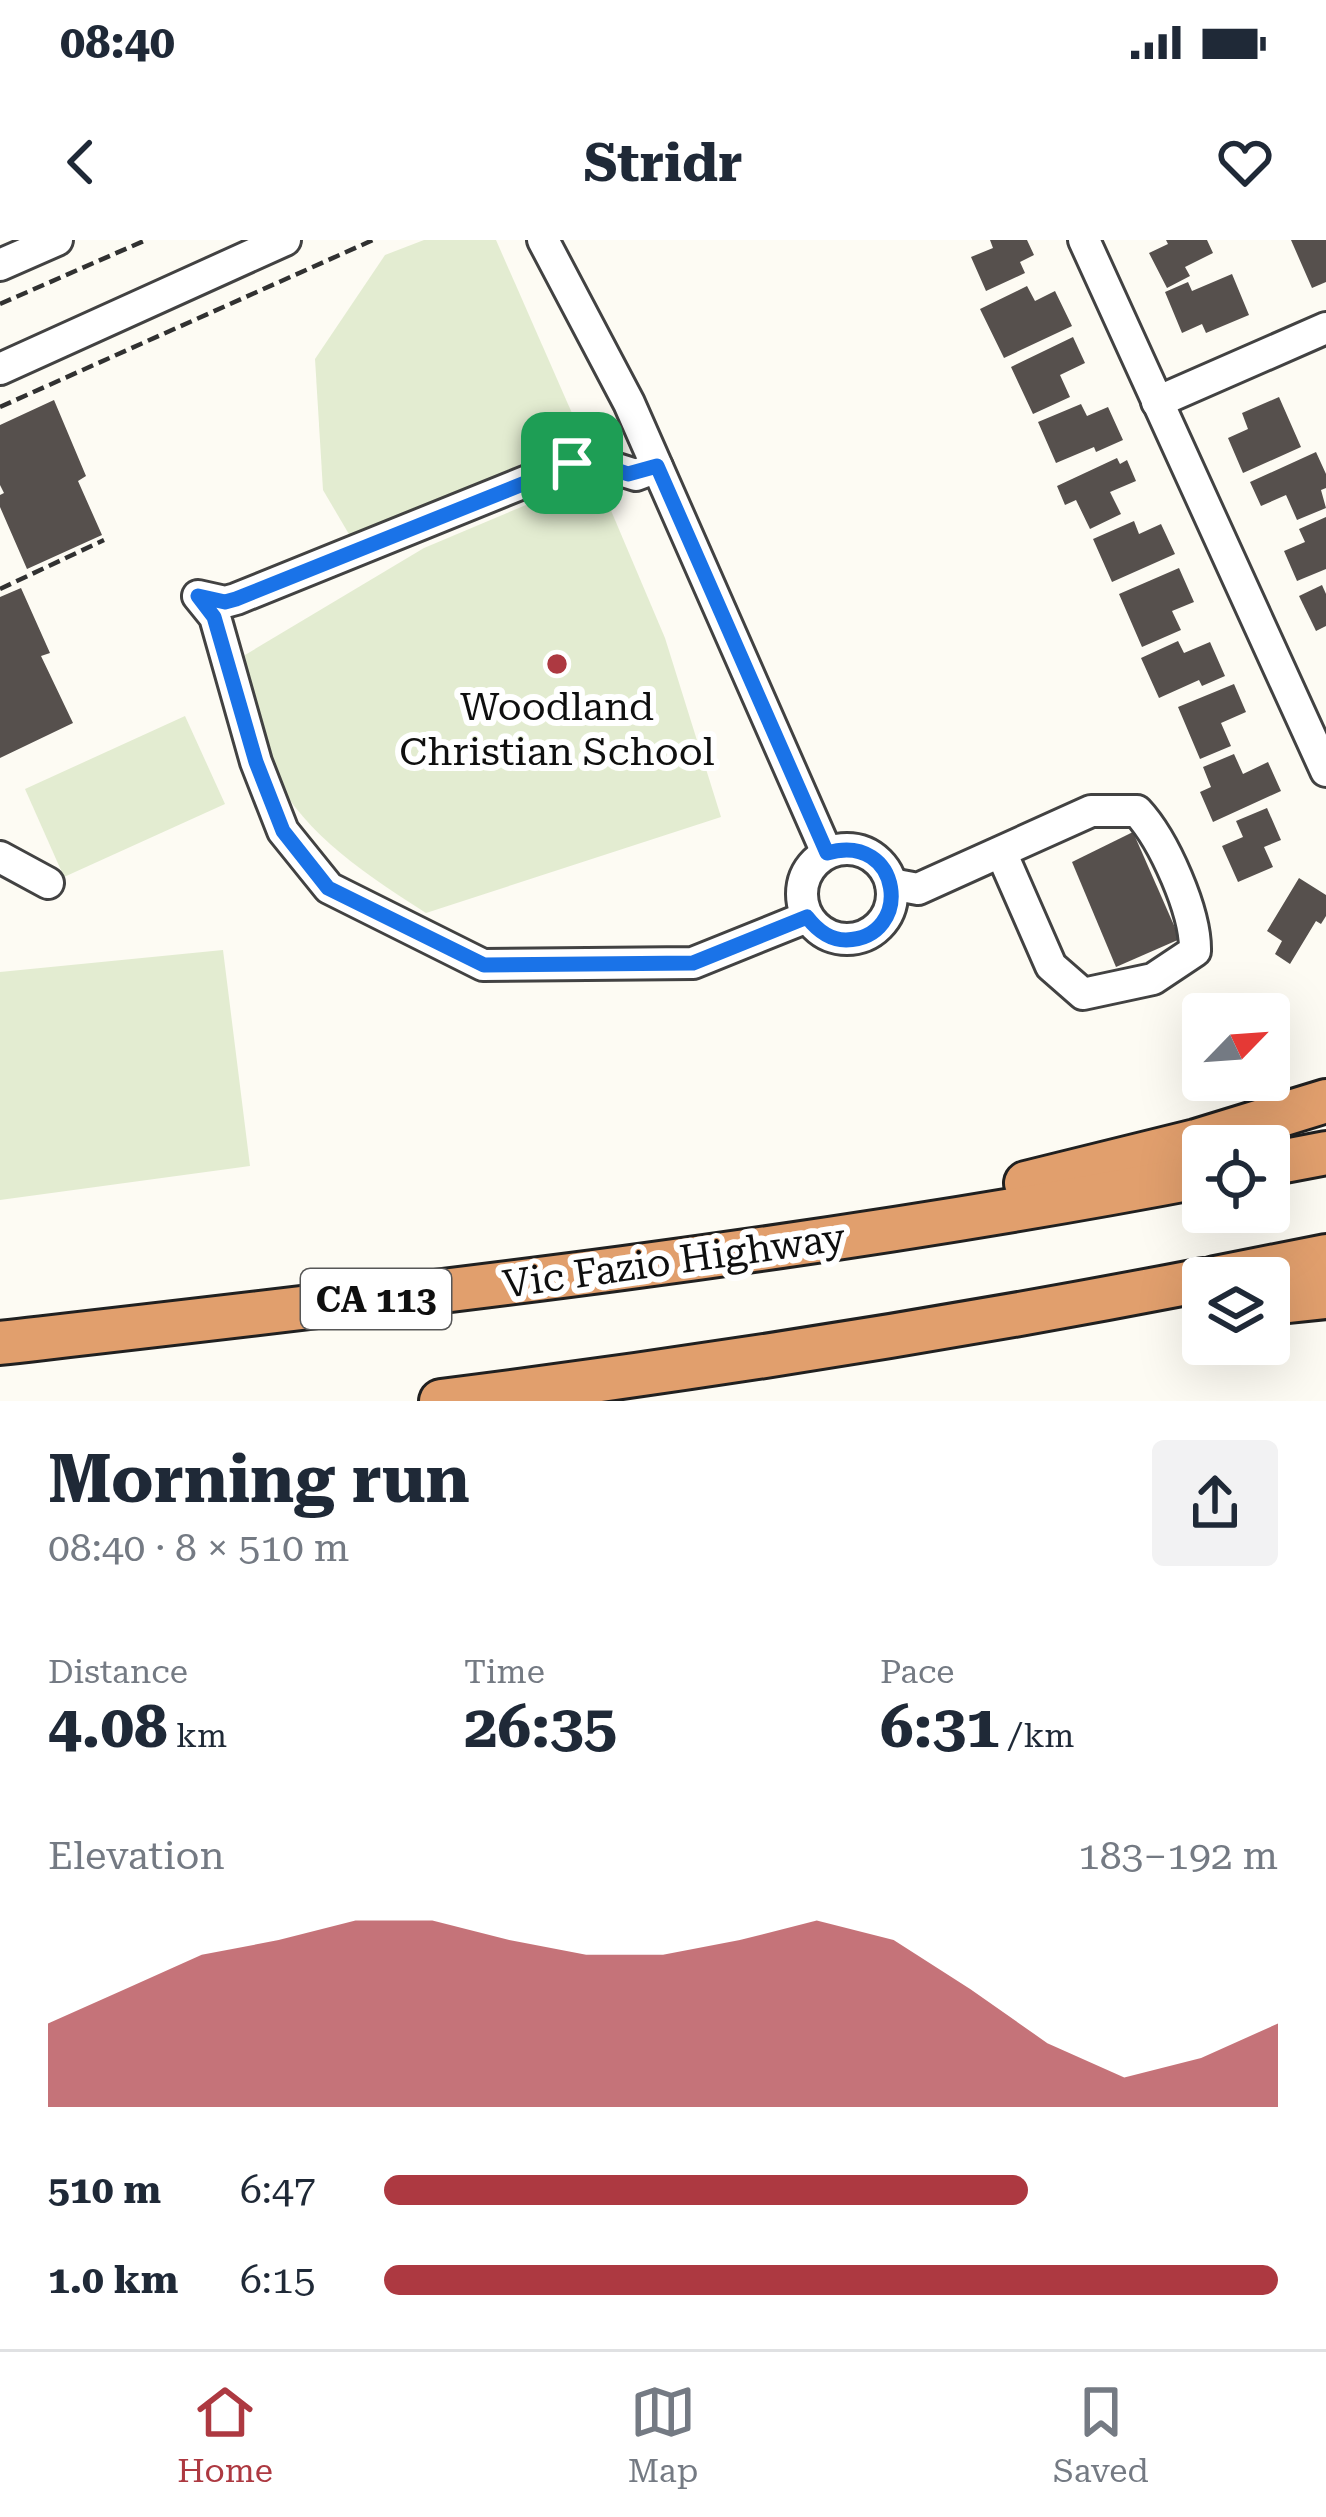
<!DOCTYPE html>
<html lang="en">
<head>
<meta charset="utf-8">
<style>
  body { margin:0; font-family:"Roboto Serif",serif; background:#f2f2f3; color:#1f2937; height:100vh; display:flex; flex-direction:column; font-size:45px; white-space:nowrap }
  * { box-sizing:border-box; margin:0 }
  p { font-size:39px; color:#747a83 }
  .icon { flex:none; width:66px; height:66px; fill:none; stroke:currentColor; stroke-width:2; stroke-linecap:round; stroke-linejoin:round }
  .map { position:relative; height:1161px; overflow:hidden }
  .drawer { display:flex; flex-direction:column; background:#fff; flex:1 }
  .drawer>* { flex:none }
  .needle { width:78px; rotate:65deg }
  .tools { position:absolute; left:1182px; top:753px; display:grid; gap:24px }
  .tools a { display:grid; place-items:center; width:108px; height:108px; border-radius:12px; background:#fff; box-shadow:0 12px 48px #0002; font-size:60px }
  .pin { position:absolute; display:grid; place-items:center; width:102px; height:102px; color:#fff; margin:-51px; border-radius:24px; box-shadow:0 6px 18px #0006 }
  .round { display:grid; place-items:center; flex:none; width:126px; height:126px; border-radius:12px; background:#f2f2f3 }
  .headline { display:flex; align-items:center; justify-content:space-between; height:204px; padding:0 48px }
  h1 { font-size:66px; font-weight:700; line-height:90px }
  .metrics { display:grid; grid-template-columns:repeat(3,1fr); gap:18px; height:204px; padding:12px 48px }
  .metrics div { display:grid; align-content:center }
  .metrics b { font-size:60px; font-weight:700 }
  .metrics small { font-size:33px; font-weight:400 }
  .metrics p { font-size:33px }
  .chart { height:336px; padding:24px 48px }
  .chart p { display:flex; justify-content:space-between }
  .chart svg { width:100%; height:216px; margin-top:12px; fill:#ad3941; opacity:.7 }
  ul { padding:0 48px; list-style:none; font-size:39px }
  li { display:grid; grid-template-columns:192px 144px 1fr; align-items:center; height:90px }
  li i { height:30px; border-radius:15px; background:#ad3941 }
  .status { display:flex; justify-content:space-between; align-items:center; height:84px; padding:0 60px; background:#fff; direction:ltr }
  .status svg { height:33px; fill:currentColor }
  header { display:flex; justify-content:space-between; align-items:center; height:156px; padding:0 48px; background:#fff; font-size:54px; font-weight:700 }
  .tab-bar { display:flex; justify-content:space-around; align-items:center; height:168px; border-top:3px solid #e0e1e3; background:#fff; font-size:33px; color:#747a83 }
  .tab-bar a { display:grid; justify-items:center; gap:6px }
  .tab-bar .on { color:#ad3941 }
  .map>svg:first-child { display:block }
  .pitch { fill:#e3ecd1 }
  .building { fill:#56504d }
  .lines { fill:none; stroke-linecap:round; stroke-linejoin:round }
  .minor-casing { stroke:#424242; stroke-width:36 }
  .highway-casing { stroke:#202020; stroke-width:48 }
  .path { stroke:#313131; stroke-width:4.5; stroke-dasharray:12 6; stroke-linecap:butt }
  .minor { stroke:#fff; stroke-width:30 }
  .highway { stroke:#e19f6d; stroke-width:42 }
  .route-casing { stroke:#fff; stroke-width:24 }
  .route { stroke:#1a73e8; stroke-width:15 }
  .poi-dot { fill:#ad3941; stroke:#fff; stroke-width:4.5 }
  .labels { text-anchor:middle; stroke-width:12; stroke-linejoin:round; paint-order:stroke }
  .shield { fill:#fff; stroke:#575757; stroke-width:3 }
  .shield-label { font-size:36px; font-weight:bold; fill:#0f0f0f }
  .poi-label { font-size:39px; fill:#0f0f0f; stroke:#fff }
  .street-label { font-size:39px; fill:#0f0f0f; stroke:#fff }
</style>
</head>
<body>
<div class="status"><b>08:40</b><svg viewBox="0 0 49 12"><path d="M0 12V9h3v3zM5 12V6h3v6zM10 12V3h3v9zM15 12V0h3v12zM26 1h20v11H26zM47 4h2v5h-2z"/></svg></div>
<header><svg class="icon" aria-label="back" viewBox="0 0 24 24"><path d="M15 5l-7 7 7 7"/></svg>Stridr<svg class="icon" aria-label="heart" viewBox="0 0 24 24"><path d="M12 20l-8-8c-3-5 5-10 8-4 3-6 11-1 8 4z"/></svg></header>
<div class="map">
<svg width="1326" height="1161" viewBox="0 0 1326 1161">
  <rect width="100%" height="100%" fill="#fdfbf3"/>
  <!-- pitch -->
  <g class="pitch">
    <polygon points="424,0 496,0 582,196 353,301 323,250 315,119 385,15"/>
    <path d="M 571,246 L 604,254 L 665,398 L 721,577 L 426,673 C 319,605 251,553 245,415 L 424,308 Z"/>
    <polygon points="185,476 225,564 64,637 25,549"/>
    <polygon points="223,710 250,926 0,960 0,732"/>
  </g>
  <!-- building -->
  <g class="building">
    <polygon points="990,0 1027,0 1034,15 1020,22 1025,33 986,51 971,17 993,8"/>
    <polygon points="1166,0 1207,0 1213,13 1185,27 1190,36 1167,48 1149,13 1168,4"/>
    <polygon points="1291,0 1326,0 1326,42 1312,48"/>
    <polygon points="1232,34 1249,75 1206,93 1202,84 1182,93 1165,52 1188,42 1192,51"/>
    <polygon points="1027,46 1035,61 1055,51 1072,86 1004,118 980,69"/>
    <polygon points="1073,97 1085,123 1060,135 1070,157 1033,174 1011,127"/>
    <polygon points="1279,157 1301,207 1243,233 1228,198 1248,189 1242,173"/>
    <polygon points="54,160 86,236 78,241 102,295 27,329 0,267 0,255 4,253 0,245 0,185"/>
    <polygon points="1081,164 1087,176 1108,167 1123,200 1096,212 1094,207 1056,223 1038,182"/>
    <polygon points="1316,212 1326,234 1326,248 1321,250 1326,268 1297,280 1286,255 1261,266 1250,242"/>
    <polygon points="1117,218 1120,224 1127,220 1136,241 1110,252 1121,274 1090,289 1076,260 1065,265 1057,246"/>
    <polygon points="1326,277 1326,329 1297,341 1284,311 1305,302 1299,289"/>
    <polygon points="1134,281 1139,294 1161,284 1175,314 1112,342 1093,299"/>
    <polygon points="1179,328 1194,362 1172,371 1181,390 1142,407 1119,354"/>
    <polygon points="1322,345 1326,354 1326,386 1316,391 1299,356"/>
    <polygon points="21,348 50,413 41,416 73,483 0,518 0,357"/>
    <polygon points="1178,401 1184,413 1210,402 1225,436 1202,446 1199,440 1159,458 1141,418"/>
    <polygon points="1234,444 1246,472 1221,483 1231,506 1200,519 1178,467"/>
    <polygon points="1234,514 1243,534 1268,522 1281,551 1213,582 1200,552 1211,547 1203,527"/>
    <polygon points="1267,568 1281,600 1264,607 1273,627 1238,642 1222,606 1243,597 1236,581"/>
    <polygon points="1133,592 1180,699 1116,727 1072,622"/>
    <polygon points="1299,638 1326,655 1326,676 1321,684 1316,681 1290,724 1275,714 1282,701 1267,691"/>
  </g>
  <g class="lines">
    <!-- minor casing -->
    <g class="minor-casing">
      <g id="minor">
        <polyline points="543,0 629,163 827,613"/>
        <polyline points="1084,0 1326,531"/>
        <polyline points="0,25 57,0"/>
        <polyline points="0,129 285,0"/>
        <polyline points="1157,162 1326,88"/>
        <polyline points="657,227 636,235 585,219 572,223 236,359 225,362 198,356 215,377 256,522 283,591 329,648 483,725 693,723 807,677"/>
        <circle cx="847" cy="654" r="45"/>
        <polyline points="0,617 48,643"/>
        <path d="M 891,644 L 918,649 L 1091,571 L 1137,571 C 1164,600 1196,672 1195,711 L 1153,739 L 1083,754 L 1051,726 L 1001,612"/>
      </g>
    </g>
    <!-- highway casing -->
    <g class="highway-casing">
      <g id="highway">
        <polyline points="1269,924 1326,913"/>
        <polyline points="1026,943 1196,901 1326,861"/>
        <polyline points="1215,1038 1326,1016"/>
        <polyline points="1269,1063 1326,1057"/>
        <path d="M 0,1103 C 402,1057 805,1012 1203,936"/>
        <path d="M 441,1161 C 697,1129 950,1089 1203,1040"/>
      </g>
    </g>
    <!-- path -->
    <g class="path">
      <polyline points="0,64 146,0"/>
      <polyline points="0,167 373,0"/>
      <polyline points="0,349 104,300"/>
    </g>
    <!-- minor -->
    <use href="#minor" class="minor"/>
    <!-- highway -->
    <use href="#highway" class="highway"/>
  </g>
  <g class="lines">
    <!-- route casing -->
    <g class="route-casing">
      <path id="route" d="M 585,219 L 628,234 L 657,226 L 827,613 C 902,591 915,698 846,700 C 829,700 817,690 807,677 L 693,723 L 484,725 L 328,648 L 283,591 L 256,522 L 214,377 L 198,356 L 225,362 L 236,359 Z"/>
    </g>
    <!-- route -->
    <use href="#route" class="route"/>
  </g>
  <!-- markers -->
  <circle class="poi-dot" cx="557" cy="424" r="12"/>
  <g class="labels">
    <!-- shield labels -->
    <rect class="shield" x="301" y="1029" width="150" height="60" rx="9"/>
    <g class="shield-label">
      <text x="376" y="1072">CA 113</text>
    </g>
    <!-- poi labels -->
    <g class="poi-label">
      <text x="557" y="480">Woodland<tspan x="557" dy="45">Christian School</tspan></text>
    </g>
    <!-- street labels -->
    <g class="street-label">
      <text transform="translate(674 1020) rotate(-8)" y="14">Vic Fazio Highway</text>
    </g>
  </g>
</svg>
<div class="tools">
<a><svg class="needle" viewBox="-14 -14 28 28"><path d="M0-13l5 13h-10z" fill="#e53935"/><path d="M0 13l5-13h-10z" fill="#747a83"/></svg></a>
<a><svg class="icon" aria-label="locate" viewBox="0 0 24 24"><circle cx="12" cy="12" r="6"/><path d="M12 2v4M12 18v4M2 12h4M18 12h4"/></svg></a>
<a><svg class="icon" aria-label="layers" viewBox="0 0 24 24"><path d="M12 4l9 5-9 5-9-5zM3 14l9 5 9-5"/></svg></a>
</div>
<div class="pin" style="left:572px;top:223px;background:#1e9e55"><svg class="icon" aria-label="arrive" viewBox="0 0 24 24"><path d="M6 21V4h12l-3 4 3 4H6"/></svg></div>
</div>
<section class="drawer">
<div class="headline"><div><h1>Morning run</h1><p>08:40 · 8 × 510 m</p></div><a class="round"><svg class="icon" aria-label="share" viewBox="0 0 24 24"><path d="M12 15V3M7 8l5-5 5 5M5 13v7h14v-7"/></svg></a></div>
<div class="metrics">
<div><p>Distance</p><b>4.08<small> km</small></b></div>
<div><p>Time</p><b>26:35</b></div>
<div><p>Pace</p><b>6:31<small> /km</small></b></div>
</div>
<div class="chart"><p><span>Elevation</span>183–192 m</p>
<svg viewBox="0 0 160 44" preserveAspectRatio="none"><path d="M0 44V27L10 20L20 13L30 10L40 6L50 6L60 10L70 13L80 13L90 10L100 6L110 10L120 20L130 31L140 38L150 34L160 27V44z"/></svg>
</div>
<ul>
<li><b>510 m</b>6:47<i style="width:72%"></i></li>
<li><b>1.0 km</b>6:15<i style="width:100%"></i></li>
</ul>
</section>
<nav class="tab-bar">
<a class="on"><svg class="icon" aria-label="home" viewBox="0 0 24 24"><path d="M3 11l9-7 9 7M6 9v11h12V9"/></svg>Home</a>
<a><svg class="icon" aria-label="map" viewBox="0 0 24 24"><path d="M3 6l6-2 6 2 6-2v14l-6 2-6-2-6 2zM9 4v14M15 6v14"/></svg>Map</a>
<a><svg class="icon" aria-label="saved" viewBox="0 0 24 24"><path d="M7 4h10v16l-5-4-5 4z"/></svg>Saved</a>
</nav>
</body>
</html>
